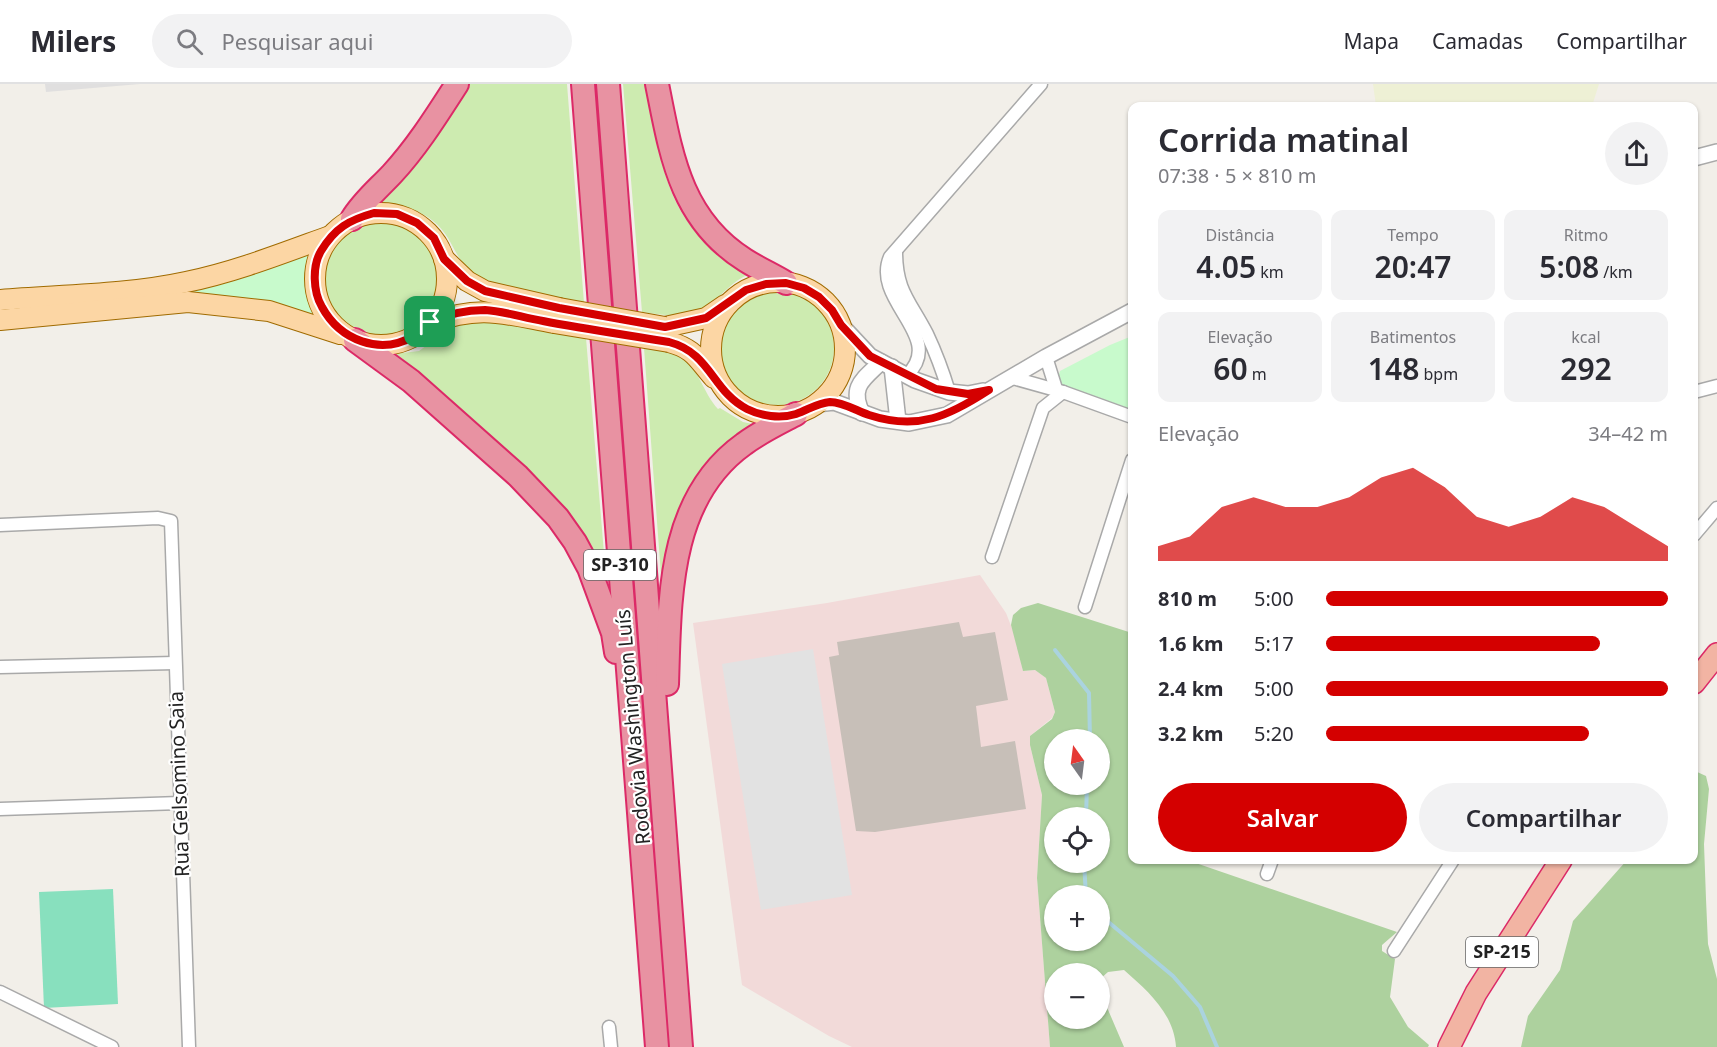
<!DOCTYPE html>
<html lang="pt">
<head>
<meta charset="utf-8">
<style>
  body { margin:0; font-family:"Noto Sans",sans-serif; background:#f2f2f3; color:#2b2b33; height:100vh; display:flex; flex-direction:column; font-size:22px; white-space:nowrap }
  * { box-sizing:border-box; margin:0 }
  p { font-size:20px; color:#7c7c81 }
  .icon { flex:none; width:33px; height:33px; fill:none; stroke:currentColor; stroke-width:2; stroke-linecap:round; stroke-linejoin:round }
  .map { position:relative; flex:1; overflow:hidden }
  .details { position:absolute; left:1128px; top:18px; width:570px; height:762px; display:flex; flex-direction:column; background:#fff; border-radius:12px; box-shadow:0 2px 4px #0004 }
  .details>* { flex:none }
  .needle { width:39px; rotate:346deg }
  .controls { position:absolute; left:1044px; top:645px; display:grid; gap:12px }
  .controls a { display:grid; place-items:center; width:66px; height:66px; border-radius:50%; background:#fff; box-shadow:0 2px 4px #0004; font-size:30px }
  .pin { position:absolute; display:grid; place-items:center; width:51px; height:51px; color:#fff; margin:-26px; border-radius:12px; box-shadow:0 3px 9px #0006 }
  .round { display:grid; place-items:center; flex:none; width:63px; height:63px; border-radius:32px; background:#f2f2f3 }
  .summary { display:flex; align-items:center; justify-content:space-between; height:102px; padding:0 30px }
  h1 { font-size:33px; font-weight:600; line-height:45px }
  .figures { display:grid; grid-template-columns:repeat(3,1fr); gap:9px; height:102px; padding:6px 30px }
  .figures div { display:grid; align-content:center; border-radius:12px; background:#f2f2f3; text-align:center }
  .figures b { font-size:30px; font-weight:600 }
  .figures small { font-size:16px; font-weight:400 }
  .figures p { font-size:16px }
  .chart { height:168px; padding:12px 30px }
  .chart p { display:flex; justify-content:space-between }
  .chart svg { width:100%; height:108px; margin-top:6px; fill:#d40000; opacity:.7 }
  .action { display:flex; gap:12px; margin-top:auto; padding:12px 30px }
  .action a { flex:1; height:69px; border-radius:36px; background:#d40000; color:#fff; font-size:24px; font-weight:600; line-height:69px; text-align:center }
  .action a+a { background:#f2f2f3; color:#2b2b33 }
  ul { padding:0 30px; list-style:none; font-size:20px }
  li { display:grid; grid-template-columns:96px 72px 1fr; align-items:center; height:45px }
  li i { height:15px; border-radius:8px; background:#d40000 }
  header { display:flex; align-items:center; gap:36px; box-sizing:border-box; height:84px; padding:0 30px; background:#fff; border-bottom:2px solid #e1e1e2 }
  header strong { font-size:28px }
  nav { display:flex; gap:33px; margin-inline-start:auto; font-size:21px }
  .search { width:420px; height:54px; background:#f2f2f3; display:flex; align-items:center; gap:15px; box-sizing:border-box; padding:0 21px; border-radius:33px; color:#7c7c81; font-size:22px }
  .map>svg:first-child { display:block }
  .residential { fill:#e0dfdf }
  .commercial { fill:#f2dad9 }
  .farmland { fill:#eef0d5 }
  .grass { fill:#cdebb0 }
  .forest { fill:#add19e; fill-rule:evenodd }
  .park { fill:#c8facc }
  .pitch { fill:#88e0be }
  .parking { fill:#e2e2e2 }
  .lines { fill:none; stroke-linecap:round; stroke-linejoin:round }
  .stream { stroke:#aad3df; stroke-width:4 }
  .building { fill:#c7bfb8 }
  .minor-casing { stroke:#a9a9a9; stroke-width:15 }
  .tertiary-casing { stroke:#a9a9a9; stroke-width:18 }
  .primary-casing { stroke:#a06b00; stroke-width:22 }
  .trunk-casing { stroke:#dc2a67; stroke-width:24 }
  .motorway-casing { stroke:#dc2a67; stroke-width:26 }
  .minor { stroke:#fff; stroke-width:12 }
  .tertiary { stroke:#fff; stroke-width:15 }
  .primary { stroke:#fcd6a4; stroke-width:20 }
  .trunk { stroke:#f2b4a3; stroke-width:21 }
  .motorway { stroke:#e892a2; stroke-width:22 }
  .primary-bridge-casing { stroke:#a06b00; stroke-width:22; stroke-linecap:butt }
  .primary-bridge { stroke:#fcd6a4; stroke-width:20 }
  .route-casing { stroke:#fff; stroke-width:12 }
  .route { stroke:#d40000; stroke-width:8 }
  .labels { text-anchor:middle; stroke-width:4.5; stroke-linejoin:round; paint-order:stroke }
  .shield { fill:#fff; stroke:#646464; stroke-width:1.5 }
  .shield-label { font-size:18px; font-weight:bold; fill:#222 }
  .street-label { font-size:20px; fill:#222; stroke:#fff }
</style>
</head>
<body>
<header>
<strong>Milers</strong>
<div class="search"><svg class="icon" aria-label="search" viewBox="0 0 24 24"><circle cx="10" cy="10" r="6"/><path d="M15 15l6 6"/></svg>Pesquisar aqui</div>
<nav><a>Mapa</a><a>Camadas</a><a>Compartilhar</a></nav>
</header>
<div class="map">
<svg width="1717" height="963" viewBox="0 0 1717 963">
  <rect width="100%" height="100%" fill="#f2efe9"/>
  <!-- residential -->
  <polygon class="residential" points="45,0 140,0 46,8"/>
  <!-- commercial -->
  <polygon class="commercial" points="980,491 1006,529 1015,552 1023,587 1035,586 1046,594 1055,628 1052,634 1030,652 1030,661 1042,711 1037,794 1050,963 852,963 829,952 742,901 693,539 827,519"/>
  <!-- farmland -->
  <polygon class="farmland" points="1373,0 1599,0 1592,22 1376,22"/>
  <!-- grass -->
  <g class="grass">
    <path d="M 465,0 L 567,0 L 584,219 C 550,212 499,209 472,188 C 460,179 455,166 448,154 C 431,126 402,121 372,118 Z"/>
    <path d="M 623,0 L 646,0 C 664,88 664,142 750,190 C 732,197 724,209 710,221 C 690,237 664,231 642,228 Z"/>
    <circle cx="380" cy="195" r="58"/>
    <circle cx="777" cy="264" r="57"/>
    <polygon points="488,236 586,254 607,505 587,469 385,271 419,267 454,241 463,238"/>
    <path d="M 644,264 C 655,265 670,265 680,272 C 699,284 703,309 718,325 L 720,324 L 743,338 L 762,342 L 743,354 L 665,488 L 661,491 Z"/>
  </g>
  <!-- forest -->
  <g class="forest">
    <path d="M 1038,519 L 1132,549 L 1132,776 L 1187,776 L 1397,848 L 1382,861 L 1382,867 L 1395,875 L 1390,913 L 1408,943 L 1429,961 L 1428,963 L 1176,963 C 1174,930 1148,907 1124,886 L 1108,888 L 1100,895 L 1100,890 L 1054,890 L 1054,934 L 1100,934 L 1100,907 L 1124,963 L 1050,963 L 1037,794 L 1042,711 L 1030,661 L 1030,652 L 1052,635 L 1055,628 L 1046,594 L 1035,586 L 1023,587 L 1011,541 L 1013,531 L 1021,524 ZM 1054,656 L 1100,656 L 1100,700 L 1054,700 ZM 1054,734 L 1100,734 L 1100,778 L 1054,778 ZM 1054,812 L 1100,812 L 1100,856 L 1054,856 Z"/>
    <polygon points="1695,687 1706,692 1709,705 1704,760 1706,815 1708,860 1717,895 1717,963 1521,963 1528,932 1560,886 1573,837 1627,776 1694,776"/>
  </g>
  <!-- park -->
  <g class="park">
    <path d="M 311,163 C 304,188 308,209 320,232 L 263,217 L 213,213 L 0,230 L 0,221 L 174,204 Z"/>
    <polygon points="1132,252 1132,323 1128,324 1060,300 1058,294 1060,287 1110,261"/>
  </g>
  <!-- pitch -->
  <polygon class="pitch" points="113,805 118,920 44,924 39,808"/>
  <!-- parking -->
  <polygon class="parking" points="813,565 852,811 761,826 722,580"/>
  <g class="lines">
    <!-- stream -->
    <g class="stream">
      <polyline points="1055,566 1089,609 1090,656"/>
      <polyline points="1086,734 1087,700"/>
      <polyline points="1084,778 1086,812"/>
      <polyline points="1100,831 1173,892 1200,923 1217,963"/>
    </g>
  </g>
  <!-- building -->
  <polygon class="building" points="959,538 963,553 995,548 1008,616 976,622 981,663 1015,657 1026,725 875,748 856,747 829,573 839,571 837,558"/>
  <g class="lines">
    <!-- minor casing -->
    <g class="minor-casing">
      <g id="minor">
        <path d="M 896,168 C 896,207 910,217 927,250 C 936,269 943,288 949,308"/>
        <polyline points="1046,273 1057,308"/>
        <path d="M 907,291 C 947,253 871,217 890,173 L 1041,0"/>
        <polyline points="1013,294 1063,308 1132,333"/>
        <polyline points="1694,308 1717,302"/>
        <polyline points="0,441 158,434 171,437 189,963"/>
        <polyline points="1694,451 1717,424"/>
        <polyline points="992,473 1043,324 1063,308"/>
        <polyline points="1085,523 1132,376"/>
        <polyline points="0,583 175,579"/>
        <polyline points="0,725 180,719"/>
        <polyline points="1267,790 1272,776"/>
        <polyline points="1394,867 1453,776"/>
        <polyline points="0,908 112,963"/>
        <polyline points="609,943 611,963"/>
      </g>
    </g>
    <!-- tertiary casing -->
    <g class="tertiary-casing">
      <g id="tertiary">
        <polyline points="1694,74 1717,68"/>
        <polyline points="841,241 870,272 915,296 949,308 968,310 983,307"/>
        <polyline points="892,283 898,337"/>
        <polyline points="817,320 834,318 880,335 909,339 947,331 1046,273 1132,227"/>
        <path d="M 862,329 C 849,302 864,295 881,278"/>
      </g>
    </g>
    <!-- primary casing -->
    <g class="primary-casing">
      <g id="primary">
        <circle cx="381" cy="195" r="66"/>
        <polyline points="444,175 467,197 485,207 559,224"/>
        <circle cx="778" cy="265" r="67"/>
        <path d="M 0,216 C 61,211 126,211 186,198 C 235,188 283,169 330,152"/>
        <polyline points="0,236 188,218 269,227 340,250"/>
        <path d="M 431,239 C 480,220 505,230 554,239"/>
        <polyline points="665,243 706,234 725,221"/>
        <path d="M 669,258 C 695,265 697,275 714,294"/>
      </g>
    </g>
    <!-- trunk casing -->
    <g class="trunk-casing">
      <g id="trunk">
        <polyline points="1694,599 1717,570"/>
        <polyline points="1449,963 1476,909 1561,776"/>
      </g>
    </g>
    <!-- motorway casing -->
    <g class="motorway-casing">
      <g id="motorway">
        <polyline points="583,0 657,963"/>
        <polyline points="608,0 681,963"/>
        <path d="M 657,0 C 671,70 680,135 745,176 C 759,185 773,191 786,199"/>
        <path d="M 352,135 C 363,117 378,105 392,90 C 417,63 437,31 457,0"/>
        <polyline points="355,256 411,297 518,392 558,434 575,458 589,484 613,549 616,568"/>
        <path d="M 667,600 C 670,515 667,415 744,360 C 760,348 779,339 796,330"/>
      </g>
    </g>
    <!-- minor -->
    <use href="#minor" class="minor"/>
    <!-- tertiary -->
    <use href="#tertiary" class="tertiary"/>
    <!-- primary -->
    <use href="#primary" class="primary"/>
    <!-- trunk -->
    <use href="#trunk" class="trunk"/>
    <!-- motorway -->
    <use href="#motorway" class="motorway"/>
    <!-- primary-bridge casing -->
    <g class="primary-bridge-casing">
      <g id="primary-bridge">
        <polyline points="559,224 665,243"/>
        <polyline points="554,239 669,258"/>
      </g>
    </g>
    <!-- primary-bridge -->
    <use href="#primary-bridge" class="primary-bridge"/>
  </g>
  <g class="lines">
    <!-- route casing -->
    <g class="route-casing">
      <path id="route" d="M 374,129 L 397,130 L 417,139 L 434,154 L 444,175 L 467,197 L 485,207 L 559,224 L 665,243 L 706,234 L 746,206 L 766,200 L 786,199 L 804,204 L 819,213 L 832,226 L 841,241 L 870,272 L 936,305 L 968,310 L 989,306 C 949,332 918,347 869,331 C 857,327 843,318 830,318 C 817,319 808,326 796,330 C 780,335 761,332 747,325 C 712,307 711,269 669,258 C 627,251 585,245 543,237 C 524,234 504,227 485,226 C 468,226 448,230 432,238 C 425,241 421,248 414,252 C 380,272 340,256 322,223 C 313,208 312,182 321,167 C 335,144 349,136 374,129 Z"/>
    </g>
    <!-- route -->
    <use href="#route" class="route"/>
  </g>
  <g class="labels">
    <!-- shield labels -->
    <g class="shield">
      <rect x="584" y="466" width="72" height="30" rx="4.5"/>
      <rect x="1466" y="853" width="72" height="30" rx="4.5"/>
    </g>
    <g class="shield-label">
      <text x="620" y="487">SP-310</text>
      <text x="1502" y="874">SP-215</text>
    </g>
    <!-- street labels -->
    <g class="street-label">
      <text transform="translate(633 643) rotate(-95)" y="7">Rodovia Washington Luís</text>
      <text transform="translate(179 700) rotate(-92)" y="7">Rua Gelsomino Saia</text>
    </g>
  </g>
</svg>
<div class="controls">
<a><svg class="needle" viewBox="-14 -14 28 28"><path d="M0-13l5 13h-10z" fill="#e53935"/><path d="M0 13l5-13h-10z" fill="#7c7c81"/></svg></a>
<a><svg class="icon" aria-label="locate" viewBox="0 0 24 24"><circle cx="12" cy="12" r="6"/><path d="M12 2v4M12 18v4M2 12h4M18 12h4"/></svg></a>
<a>+</a>
<a>−</a>
</div>
<div class="pin" style="left:430px;top:238px;background:#1e9e55"><svg class="icon" aria-label="arrive" viewBox="0 0 24 24"><path d="M6 21V4h12l-3 4 3 4H6"/></svg></div>
<section class="details">
<div class="summary"><div><h1>Corrida matinal</h1><p>07:38 · 5 × 810 m</p></div><a class="round"><svg class="icon" aria-label="share" viewBox="0 0 24 24"><path d="M12 15V3M7 8l5-5 5 5M5 13v7h14v-7"/></svg></a></div>
<div class="figures">
<div><p>Distância</p><b>4.05<small> km</small></b></div>
<div><p>Tempo</p><b>20:47</b></div>
<div><p>Ritmo</p><b>5:08<small> /km</small></b></div>
</div>
<div class="figures">
<div><p>Elevação</p><b>60<small> m</small></b></div>
<div><p>Batimentos</p><b>148<small> bpm</small></b></div>
<div><p>kcal</p><b>292</b></div>
</div>
<div class="chart"><p><span>Elevação</span>34–42 m</p>
<svg viewBox="0 0 160 44" preserveAspectRatio="none"><path d="M0 44V38L10 34L20 22L30 18L40 22L50 22L60 18L70 10L80 6L90 14L100 26L110 30L120 26L130 18L140 22L150 30L160 38V44z"/></svg>
</div>
<ul>
<li><b>810 m</b>5:00<i style="width:100%"></i></li>
<li><b>1.6 km</b>5:17<i style="width:80%"></i></li>
<li><b>2.4 km</b>5:00<i style="width:100%"></i></li>
<li><b>3.2 km</b>5:20<i style="width:77%"></i></li>
</ul>
<div class="action"><a>Salvar</a><a>Compartilhar</a></div>
</section>
</div>
</body>
</html>
